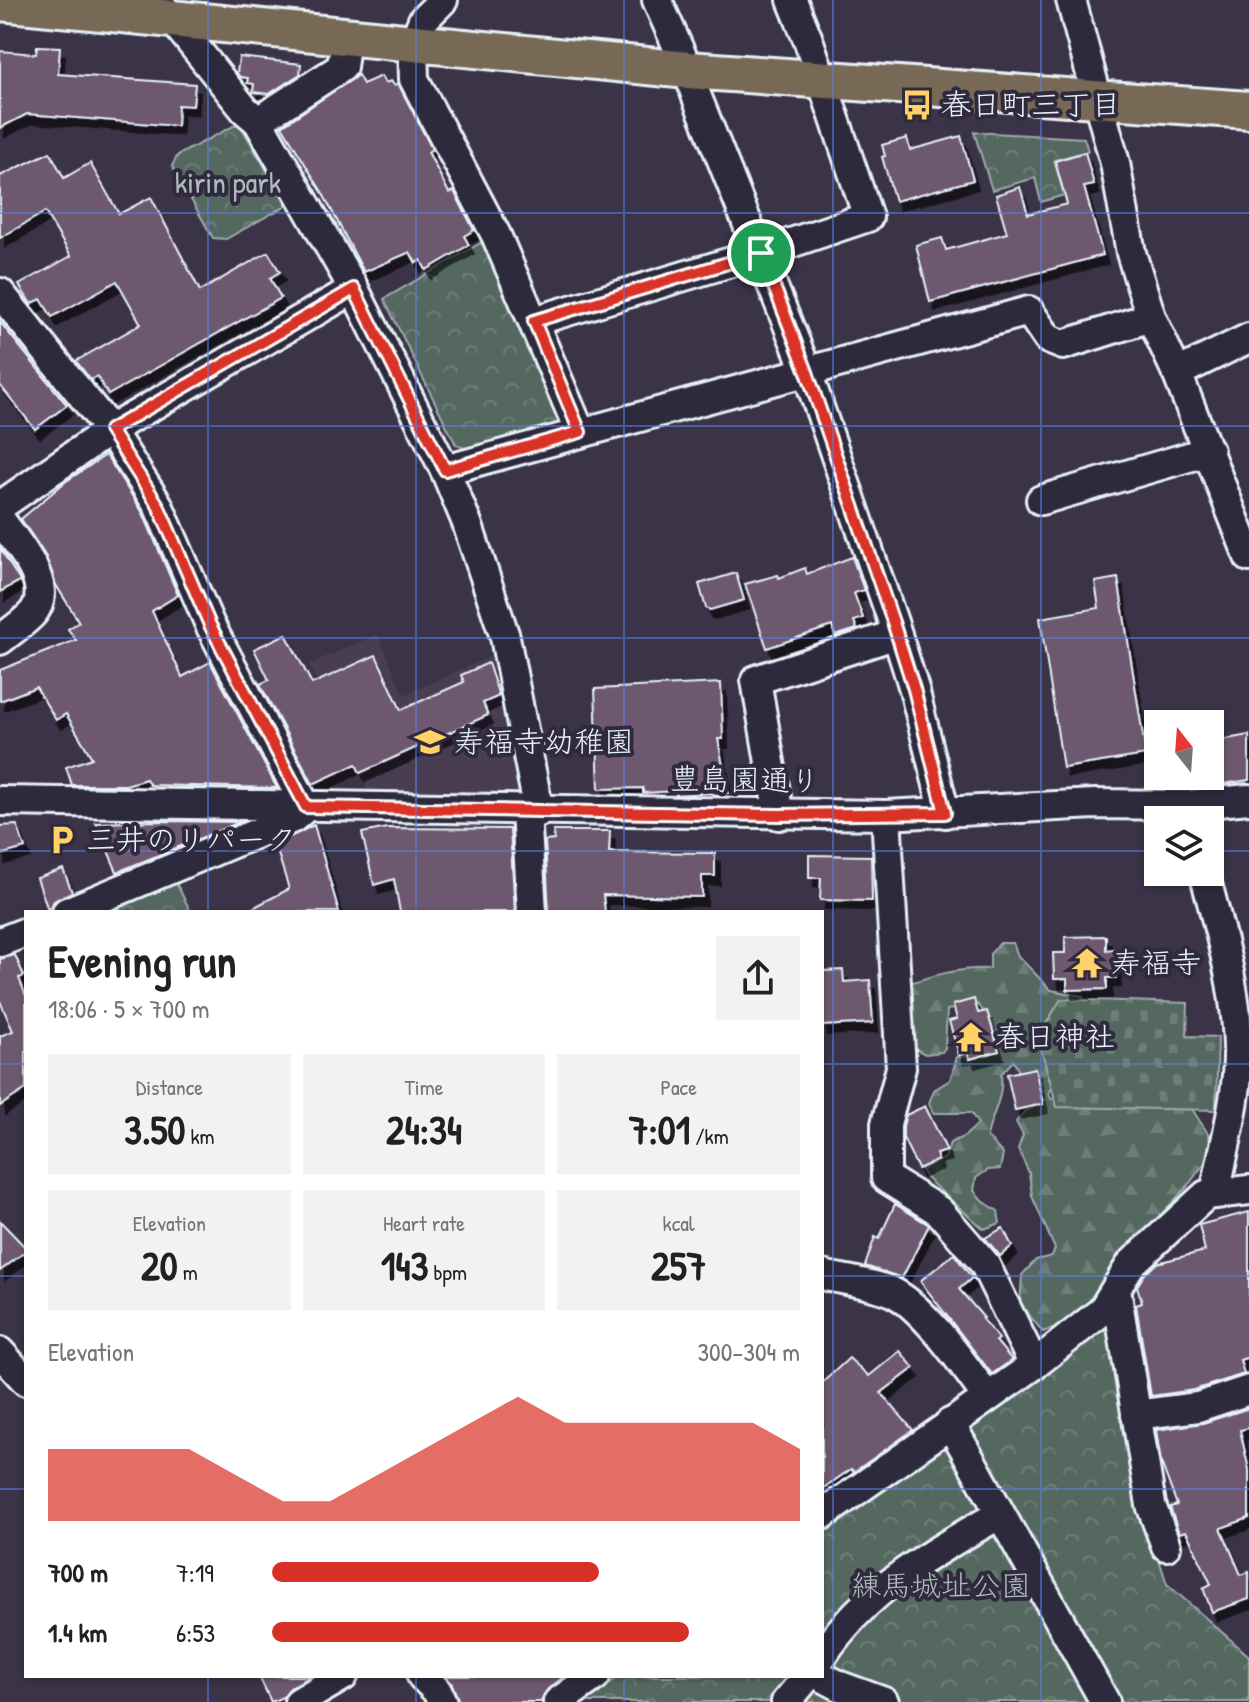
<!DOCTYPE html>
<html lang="en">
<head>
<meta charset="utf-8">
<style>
  body { margin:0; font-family:"Patrick Hand","Klee One",sans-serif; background:#f2f2f2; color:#202124; height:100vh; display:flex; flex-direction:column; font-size:30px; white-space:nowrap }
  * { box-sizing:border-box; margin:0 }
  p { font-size:26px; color:#757577 }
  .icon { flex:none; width:44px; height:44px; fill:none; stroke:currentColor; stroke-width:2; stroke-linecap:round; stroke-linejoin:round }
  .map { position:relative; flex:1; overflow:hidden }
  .details { position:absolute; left:24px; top:910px; width:800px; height:768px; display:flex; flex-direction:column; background:#fff; border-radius:0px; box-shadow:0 2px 6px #0004 }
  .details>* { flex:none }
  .needle { width:52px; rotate:343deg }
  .fabs { position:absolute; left:1144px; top:710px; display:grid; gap:16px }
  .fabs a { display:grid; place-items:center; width:80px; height:80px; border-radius:0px; background:#fff; box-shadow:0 2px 6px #0004; font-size:40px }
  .pin { position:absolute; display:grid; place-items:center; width:68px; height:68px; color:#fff; margin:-34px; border:4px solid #fff; border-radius:50%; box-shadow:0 2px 8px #0007 }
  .round { display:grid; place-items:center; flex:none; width:84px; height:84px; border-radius:0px; background:#f2f2f2 }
  .headline { display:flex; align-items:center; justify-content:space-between; height:136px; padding:0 24px }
  h1 { font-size:44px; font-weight:700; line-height:60px }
  .stats { display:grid; grid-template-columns:repeat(3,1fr); gap:12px; height:136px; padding:8px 24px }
  .stats div { display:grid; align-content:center; border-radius:0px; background:#f2f2f2; text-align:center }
  .stats b { font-size:40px; font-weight:700 }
  .stats small { font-size:22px; font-weight:400 }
  .stats p { font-size:22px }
  .chart { height:224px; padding:16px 24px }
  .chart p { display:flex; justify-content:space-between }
  .chart svg { width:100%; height:144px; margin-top:8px; fill:#d93025; opacity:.7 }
  ul { padding:0 24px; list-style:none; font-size:26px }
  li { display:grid; grid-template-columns:128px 96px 1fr; align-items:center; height:60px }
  li i { height:20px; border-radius:10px; background:#d93025 }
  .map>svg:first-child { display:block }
  .built { fill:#4a3e53 }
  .forest { fill:url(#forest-firs); stroke:#9eacac; stroke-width:2 }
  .cemetery { fill:url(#cemetery-stones); stroke:#9eacac; stroke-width:2 }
  .park { fill:url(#park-crowns); stroke:#9eacac; stroke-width:2 }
  .building { fill:#6d596f; stroke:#e8f1f8; stroke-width:2; filter:url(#shadow) }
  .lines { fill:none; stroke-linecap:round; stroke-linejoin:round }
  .minor-casing { stroke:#e8f1f8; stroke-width:34 }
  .major-casing { stroke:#e8f1f8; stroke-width:42 }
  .minor { stroke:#2f2a3d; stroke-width:28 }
  .major { stroke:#776954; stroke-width:36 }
  .route-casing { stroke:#fff; stroke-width:16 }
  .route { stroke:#d93025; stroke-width:10 }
  .grid { fill:none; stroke:#5a7fe2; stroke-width:2; stroke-opacity:0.55 }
  .labels { text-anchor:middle; stroke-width:8; stroke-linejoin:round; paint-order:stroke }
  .poi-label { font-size:30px; fill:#e8f1f8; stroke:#2f2a3d; text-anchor:start }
  .park-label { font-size:30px; fill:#adbabc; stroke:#2f2a3d }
  .street-label { font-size:30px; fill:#e8f1f8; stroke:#2f2a3d }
</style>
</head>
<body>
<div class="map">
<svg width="1249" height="1702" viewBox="0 0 1249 1702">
  <defs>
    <pattern id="forest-firs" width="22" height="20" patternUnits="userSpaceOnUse" patternTransform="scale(2)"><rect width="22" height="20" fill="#546861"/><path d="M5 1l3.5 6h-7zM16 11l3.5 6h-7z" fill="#6d7e78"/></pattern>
    <pattern id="cemetery-stones" width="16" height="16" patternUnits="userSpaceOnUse" patternTransform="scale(2)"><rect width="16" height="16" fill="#546861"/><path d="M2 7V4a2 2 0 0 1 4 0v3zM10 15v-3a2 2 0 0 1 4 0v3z" fill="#6d7e78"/></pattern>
    <pattern id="park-crowns" width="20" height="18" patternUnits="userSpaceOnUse" patternTransform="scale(2)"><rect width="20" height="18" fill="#546861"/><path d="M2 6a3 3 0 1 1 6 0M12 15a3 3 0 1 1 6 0" fill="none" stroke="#6d7e78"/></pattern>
    <filter id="shadow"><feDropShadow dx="5" dy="9" stdDeviation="0" flood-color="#0009"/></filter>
  </defs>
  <rect width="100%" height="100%" fill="#3b3347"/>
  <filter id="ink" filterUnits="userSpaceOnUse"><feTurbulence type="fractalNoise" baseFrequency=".0125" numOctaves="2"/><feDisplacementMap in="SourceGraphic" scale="16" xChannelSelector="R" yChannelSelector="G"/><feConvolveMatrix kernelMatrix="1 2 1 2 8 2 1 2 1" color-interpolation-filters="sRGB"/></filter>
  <g filter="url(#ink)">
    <!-- built -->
    <polygon class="built" points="378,634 404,695 489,657 500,663 523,788 516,795 369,794 309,664"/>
    <!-- forest -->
    <path class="forest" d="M 1000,943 L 1013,943 L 1018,956 L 1051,990 L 1082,996 L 1094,1014 L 1049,1093 L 1051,1099 L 1119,1103 L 1188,1103 L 1209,1135 L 1212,1153 L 1186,1188 L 1111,1267 L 1096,1303 L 1077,1319 L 1043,1332 L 1020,1304 L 1022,1275 L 1036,1260 L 1052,1256 L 1055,1249 L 1032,1196 L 1029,1173 L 1018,1149 L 1023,1135 L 1016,1122 L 1024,1112 L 1039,1105 L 1013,1061 L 1001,1074 C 1004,1098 991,1115 987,1137 L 1003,1154 L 1000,1169 L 988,1170 L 976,1178 L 974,1191 L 983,1201 L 998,1211 L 1000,1223 L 984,1229 L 926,1178 L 921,1170 L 945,1158 L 950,1143 L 965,1136 L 978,1124 L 971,1113 L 933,1113 L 929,1103 L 934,1090 L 950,1080 L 957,1057 L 988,1054 L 997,1044 L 992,1021 L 978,1005 L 947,1010 L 945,1048 L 942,1052 L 925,1054 L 912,1047 L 904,985 C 931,976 961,967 990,969 L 990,954 Z"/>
    <!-- cemetery -->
    <polygon class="cemetery" points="1061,999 1188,1003 1187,1036 1218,1037 1216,1110 1057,1107 1038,1037"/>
    <!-- park -->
    <g class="park">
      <polygon points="239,123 287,205 226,239 213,238 172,166 178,155"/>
      <polygon points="974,132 1084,138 1088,151 1054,160 1064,195 1041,202 1035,178 992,190"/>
      <polygon points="484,241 563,416 558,427 474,451 456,445 384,299"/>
      <polygon points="176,883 191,912 116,912 124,904"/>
      <polygon points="1109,1318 1148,1526 1167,1584 1249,1656 1249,1702 584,1702 620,1676 822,1676 822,1529 980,1416"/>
    </g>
    <!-- building -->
    <g class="building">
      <polygon points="37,46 60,47 58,74 195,84 193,106 178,105 177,126 27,114 0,128 0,51 36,54"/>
      <polygon points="239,57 301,64 300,74 269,94 253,92 254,84 247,83 248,78 240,77 237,73"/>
      <polygon points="358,75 363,84 381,76 385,83 391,81 394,85 398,83 432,149 428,152 449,193 454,191 474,230 464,236 469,245 426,270 421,260 416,263 410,252 364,272 322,192 282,126"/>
      <polygon points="961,136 973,180 895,201 882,157 885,156 882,145 907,138 910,150"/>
      <polygon points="50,152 64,178 90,163 119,214 151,197 200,291 268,252 280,272 270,278 281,298 108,395 97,376 91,380 76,361 141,324 117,281 52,317 41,299 31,304 19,285 71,256 45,212 0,238 0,176"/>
      <polygon points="1085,152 1094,185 1084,187 1103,255 930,302 916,245 942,238 946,250 1007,233 996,195 1020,187 1028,214 1067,204 1055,161"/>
      <polygon points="0,322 67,405 35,429 0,385"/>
      <polygon points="106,455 143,513 178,595 152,611 182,677 210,662 277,788 150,785 146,779 126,785 72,785 66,767 92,758 66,714 56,720 36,687 0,701 0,670 76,640 68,629 79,622 56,585 46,557 21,519 65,482"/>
      <polygon points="0,548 20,581 0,592"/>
      <polygon points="852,557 864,590 854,593 863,618 854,621 857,629 835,636 832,626 767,648 745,584 778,575 779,578 805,568 807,574"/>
      <polygon points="736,573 744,600 710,610 706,608 699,584"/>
      <polygon points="1118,578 1146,755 1063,768 1040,618 1099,608 1095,582"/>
      <polygon points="286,634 312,684 376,655 401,710 464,682 461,675 488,663 499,696 483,703 488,715 360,773 356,764 313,784 260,684 269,680 254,649"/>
      <polygon points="721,683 723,739 718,739 728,793 715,795 709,793 676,795 676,791 643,793 643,788 599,789 595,689"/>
      <polygon points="1249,735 1249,780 1210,786 1210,742"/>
      <polygon points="159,821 240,822 117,872 96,823"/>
      <polygon points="17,825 25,848 0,855 0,826"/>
      <polygon points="314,825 339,912 245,912 289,889 275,844"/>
      <polygon points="387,828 510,829 515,912 400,912 394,879 374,885 362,833"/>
      <polygon points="553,831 610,831 609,852 715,853 715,876 702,876 702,897 603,895 605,912 549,912 545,841 554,840"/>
      <polygon points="809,855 871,856 872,901 820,900 821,878 809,878"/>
      <polygon points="63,869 72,892 54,901 48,910 37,878"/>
      <polygon points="1106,936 1106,950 1115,949 1116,978 1107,978 1107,989 1067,990 1067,979 1054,979 1053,953 1065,953 1065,937"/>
      <polygon points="15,955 24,976 19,978 26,996 26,1089 0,1106 0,1036 13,1031 0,1001 0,959"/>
      <polygon points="843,970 844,982 870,980 873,1023 822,1026 822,971"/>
      <polygon points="974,999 978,1013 987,1011 999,1051 970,1059 968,1053 959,1055 949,1021 957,1019 953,1005"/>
      <polygon points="1035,1068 1043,1104 1015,1110 1007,1074"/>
      <polygon points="925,1106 947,1151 936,1154 938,1160 918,1169 903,1138 903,1126 906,1115"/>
      <polygon points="895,1204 929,1225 902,1278 865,1266 875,1237 879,1239"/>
      <polygon points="1249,1212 1249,1357 1240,1360 1244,1374 1194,1390 1151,1396 1136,1305 1142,1303 1137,1286 1144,1275 1157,1263 1205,1251 1199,1225"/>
      <polygon points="0,1221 26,1248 26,1251 0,1271"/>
      <polygon points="1003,1228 1012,1246 1000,1256 985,1238"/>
      <polygon points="954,1254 972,1278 959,1289 984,1318 982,1319 999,1339 996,1341 1012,1360 992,1374 920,1281"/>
      <polygon points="900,1351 914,1368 881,1393 913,1430 854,1472 851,1469 822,1489 822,1383 849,1358 869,1376"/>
      <polygon points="1249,1408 1249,1428 1240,1430 1249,1470 1249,1518 1221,1528 1241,1575 1249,1572 1249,1599 1212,1612 1203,1588 1211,1584 1186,1531 1179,1533 1170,1507 1177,1505 1161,1462 1156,1430 1203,1423"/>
      <polygon points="259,1676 310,1676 290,1688 283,1697 271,1702"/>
      <polygon points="446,1676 565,1676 548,1689 541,1702 459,1702 452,1684"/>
    </g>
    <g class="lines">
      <!-- minor casing -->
      <g class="minor-casing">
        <g id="minor">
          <polyline points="443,0 423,20 413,45 414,79 496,235 580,432"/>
          <polyline points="657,0 688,70 696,95 807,372 893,622 914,689 945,813"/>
          <polyline points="1071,0 1115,163 1131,253 1151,317 1177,373 1249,557"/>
          <polyline points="165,10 245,110 258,121 354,289 445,470 467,523 505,637 539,812"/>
          <polyline points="258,121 342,67 346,37"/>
          <polyline points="0,293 110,430 158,505 210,625 306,807 293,818 67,912"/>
          <polyline points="534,321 761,253 868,217 809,42 792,0"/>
          <polyline points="1177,373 1249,338"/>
          <polyline points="445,470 1029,311 1048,339 1063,345 1151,317"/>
          <polyline points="1041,500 1209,451"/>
          <polyline points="0,506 110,430 354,289"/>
          <path d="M 0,519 C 16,543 58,587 31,615 C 22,624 10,632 0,640"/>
          <polyline points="0,801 886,815 1095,804 1186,805 1249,799"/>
          <polyline points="526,811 532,912"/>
          <polyline points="779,815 756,680 897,634"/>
          <polyline points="886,815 901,1068 886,1124 886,1178 939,1211 984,1263 1034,1365"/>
          <path d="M 1204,872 C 1219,929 1237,988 1238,1048 C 1239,1096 1224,1146 1215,1194"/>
          <polyline points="0,942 26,932"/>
          <path d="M 822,1275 C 844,1280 869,1283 890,1291 C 922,1304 966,1368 987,1397"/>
          <polyline points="1116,1289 1151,1505 1166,1546"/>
          <polyline points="0,1352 26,1381"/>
          <polyline points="1136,1415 1198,1407 1249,1390"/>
          <polyline points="950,1423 1105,1702"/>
          <polyline points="822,1515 1034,1365 1102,1311 1131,1264 1206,1195 1249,1190"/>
          <path d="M 822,1656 C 865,1590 932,1552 999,1515"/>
          <polyline points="422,1676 437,1691 442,1702"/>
          <polyline points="821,1676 840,1686 884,1702"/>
          <polyline points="299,1702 343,1676"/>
          <polyline points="558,1702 595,1676"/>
          <polyline points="786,1702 808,1676"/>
        </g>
      </g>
      <!-- major casing -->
      <g class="major-casing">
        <polyline id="major" points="0,2 688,70 1249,110"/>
      </g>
      <!-- minor -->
      <use href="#minor" class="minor"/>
      <!-- major -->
      <use href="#major" class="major"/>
    </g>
  </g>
  <g class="lines" filter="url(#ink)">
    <!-- route casing -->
    <g class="route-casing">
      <polygon id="route" points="761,253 807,372 893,622 914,689 945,813 779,815 306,807 210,625 158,505 110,430 354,289 445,470 580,432 534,321"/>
    </g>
    <!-- route -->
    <use href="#route" class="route"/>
  </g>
  <!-- grid -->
  <path class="grid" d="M 208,0 L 208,912M 416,0 L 416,912M 624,0 L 624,912M 833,0 L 833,1702M 1041,0 L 1041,1702M 0,213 L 1249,213M 0,426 L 1249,426M 0,638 L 1249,638M 0,851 L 1158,851M 1210,851 L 1249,851M 0,1064 L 26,1064M 822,1064 L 1249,1064M 0,1276 L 26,1276M 822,1276 L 1249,1276M 0,1489 L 26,1489M 822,1489 L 1249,1489M 208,1676 L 208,1702M 416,1676 L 416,1702M 624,1676 L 624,1702"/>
  <!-- icons -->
  <defs>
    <g id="bus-bare" transform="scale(2.4)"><path d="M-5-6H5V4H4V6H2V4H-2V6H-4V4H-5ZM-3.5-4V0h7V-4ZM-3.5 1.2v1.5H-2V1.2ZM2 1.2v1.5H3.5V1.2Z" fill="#ffd166" stroke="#2f2a3d" stroke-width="2.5" paint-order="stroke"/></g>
    <g id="school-bare" transform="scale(2.4)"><path d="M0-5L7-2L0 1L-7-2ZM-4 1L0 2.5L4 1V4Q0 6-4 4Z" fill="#ffd166" stroke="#2f2a3d" stroke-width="2.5" paint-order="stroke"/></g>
    <g id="parking-bare" transform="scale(2.4)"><path d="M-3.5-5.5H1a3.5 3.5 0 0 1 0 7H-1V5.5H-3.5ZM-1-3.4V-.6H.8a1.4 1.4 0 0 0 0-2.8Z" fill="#ffd166" stroke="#2f2a3d" stroke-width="2.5" paint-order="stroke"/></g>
    <g id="temple-bare" transform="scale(2.4)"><path d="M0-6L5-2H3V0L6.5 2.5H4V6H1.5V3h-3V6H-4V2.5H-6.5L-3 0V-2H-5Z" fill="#ffd166" stroke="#2f2a3d" stroke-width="2.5" paint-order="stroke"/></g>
  </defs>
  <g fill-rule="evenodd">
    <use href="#bus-bare" x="917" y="105"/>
    <use href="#school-bare" x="430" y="742"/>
    <use href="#parking-bare" x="62" y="840"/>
    <use href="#temple-bare" x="1087" y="963"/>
    <use href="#temple-bare" x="971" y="1037"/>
  </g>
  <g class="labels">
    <!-- poi labels -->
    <g class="poi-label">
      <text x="941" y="115">春日町三丁目</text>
      <text x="454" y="752">寿福寺幼稚園</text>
      <text x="86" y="850">三井のリパーク</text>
      <text x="1111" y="973">寿福寺</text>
      <text x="995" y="1047">春日神社</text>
    </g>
    <!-- park labels -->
    <g class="park-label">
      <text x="228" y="193">kirin park</text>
      <text x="941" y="1596">練馬城址公園</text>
    </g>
    <!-- street labels -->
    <g class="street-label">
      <text transform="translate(745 780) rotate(1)" y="10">豊島園通り</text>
    </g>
  </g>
</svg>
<div class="fabs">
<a><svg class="needle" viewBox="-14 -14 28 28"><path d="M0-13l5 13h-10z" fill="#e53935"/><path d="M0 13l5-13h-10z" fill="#757577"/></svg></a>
<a><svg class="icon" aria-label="layers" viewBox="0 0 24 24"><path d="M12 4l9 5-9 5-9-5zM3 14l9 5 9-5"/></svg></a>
</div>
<div class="pin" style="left:761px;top:253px;background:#1e9e55"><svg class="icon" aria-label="arrive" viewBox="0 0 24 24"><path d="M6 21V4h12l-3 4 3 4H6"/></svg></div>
<section class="details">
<div class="headline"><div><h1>Evening run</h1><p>18:06 · 5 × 700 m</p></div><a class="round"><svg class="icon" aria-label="share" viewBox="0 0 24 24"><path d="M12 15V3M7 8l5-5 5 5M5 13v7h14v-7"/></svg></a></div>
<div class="stats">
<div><p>Distance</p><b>3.50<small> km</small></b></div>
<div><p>Time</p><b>24:34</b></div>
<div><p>Pace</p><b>7:01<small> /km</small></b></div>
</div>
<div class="stats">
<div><p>Elevation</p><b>20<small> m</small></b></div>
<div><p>Heart rate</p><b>143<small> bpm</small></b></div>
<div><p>kcal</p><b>257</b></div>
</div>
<div class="chart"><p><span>Elevation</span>300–304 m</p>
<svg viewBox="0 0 160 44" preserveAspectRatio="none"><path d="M0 44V22L10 22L20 22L30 22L40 30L50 38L60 38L70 30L80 22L90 14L100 6L110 14L120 14L130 14L140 14L150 14L160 22V44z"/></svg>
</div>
<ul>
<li><b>700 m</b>7:19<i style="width:62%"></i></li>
<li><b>1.4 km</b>6:53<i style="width:79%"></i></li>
</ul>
</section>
</div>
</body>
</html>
